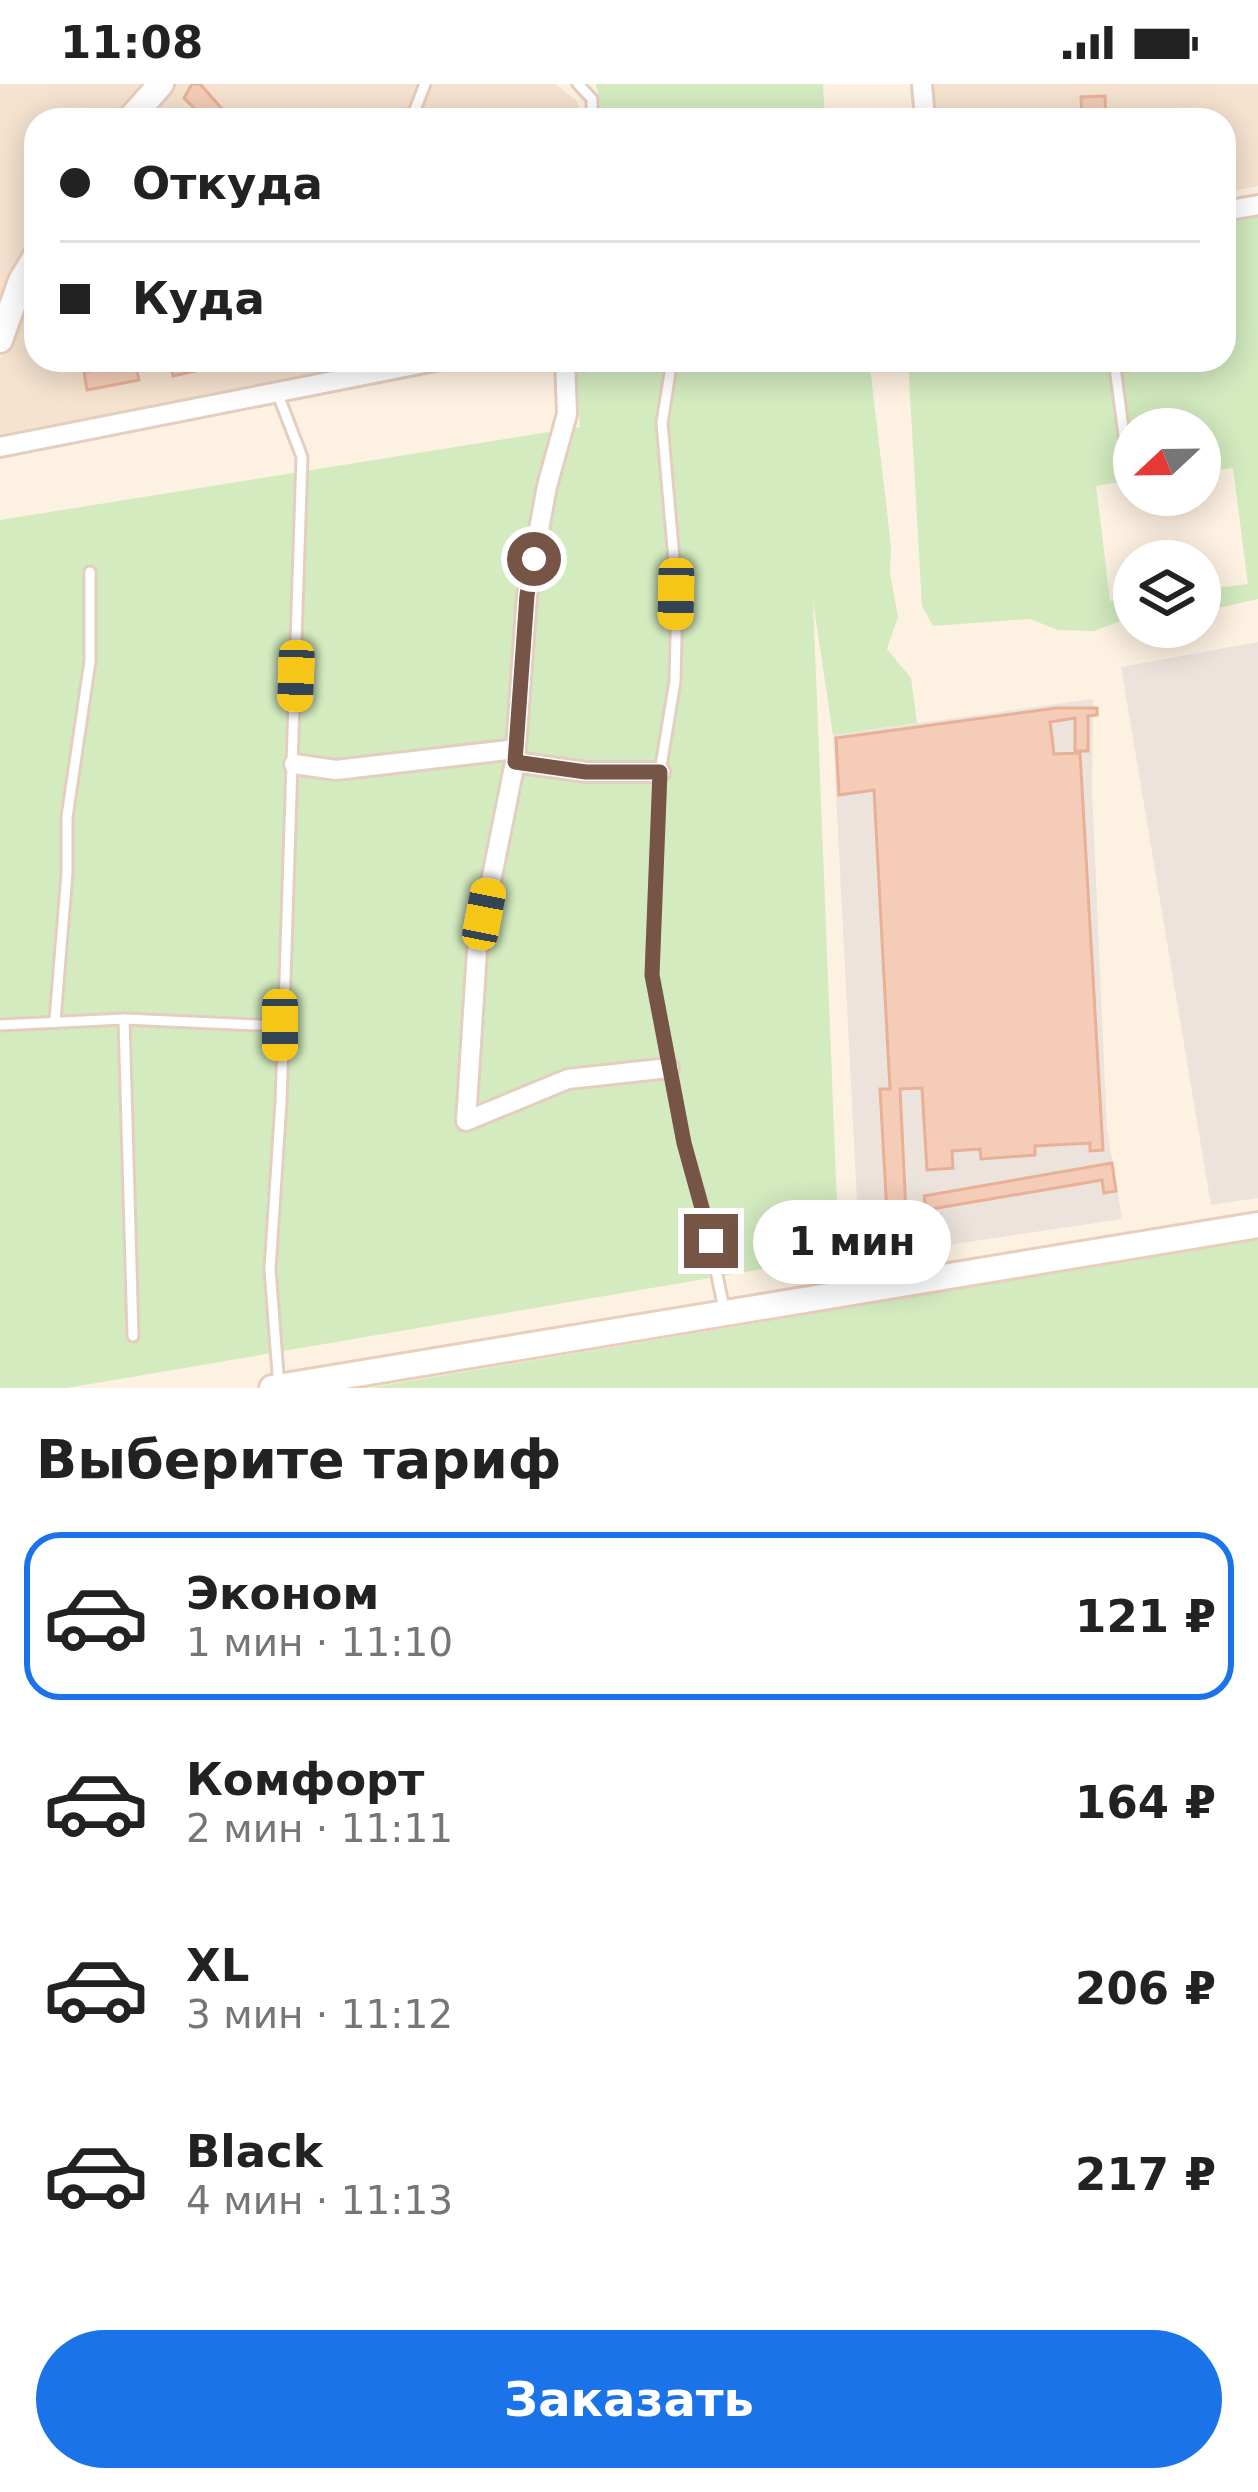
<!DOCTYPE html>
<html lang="ru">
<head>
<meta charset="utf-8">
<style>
  body { margin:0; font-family:"DejaVu Sans",sans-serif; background:#f6f6f6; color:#222; height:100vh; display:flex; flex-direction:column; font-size:45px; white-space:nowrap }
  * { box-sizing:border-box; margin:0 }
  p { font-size:39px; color:#767676 }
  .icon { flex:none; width:66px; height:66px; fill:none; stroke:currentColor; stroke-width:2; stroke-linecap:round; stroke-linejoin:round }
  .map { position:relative; height:1304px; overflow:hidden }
  .panel { display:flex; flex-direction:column; background:#fff; flex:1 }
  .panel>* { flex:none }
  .guide { position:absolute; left:24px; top:24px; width:1212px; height:264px; border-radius:36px; box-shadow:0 6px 30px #0003; display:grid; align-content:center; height:264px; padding:0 36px; background:#fff }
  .needle { width:78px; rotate:248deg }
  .buttons { position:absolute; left:1113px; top:324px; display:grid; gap:24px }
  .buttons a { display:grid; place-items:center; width:108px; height:108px; border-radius:50%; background:#fff; box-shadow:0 6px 30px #0003; font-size:60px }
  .end { position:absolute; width:54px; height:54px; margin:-27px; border:15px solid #765446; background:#fff; box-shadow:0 0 0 6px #fff }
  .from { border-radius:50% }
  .bubble { position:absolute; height:84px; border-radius:42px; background:#fff; box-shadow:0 6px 30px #0003; font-size:39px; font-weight:600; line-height:84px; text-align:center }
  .car { position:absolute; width:36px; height:72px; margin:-36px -18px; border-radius:15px; box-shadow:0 0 9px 3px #0007; background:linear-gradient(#f5c518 24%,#345 0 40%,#f5c518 0 76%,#345 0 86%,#f5c518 0) }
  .guide b { display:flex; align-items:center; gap:42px; height:114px; font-size:45px }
  .guide b+b { border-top:3px solid #e0e0e0 }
  .guide i { width:30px; height:30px; background:#222 }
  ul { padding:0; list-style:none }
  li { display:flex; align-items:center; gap:36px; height:168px; margin:0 24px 18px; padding:0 12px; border:6px solid transparent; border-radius:36px }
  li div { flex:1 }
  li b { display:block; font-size:45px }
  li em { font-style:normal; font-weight:600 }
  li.current { border-color:#1a73e8 }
  li>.icon { width:108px; height:108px; stroke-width:1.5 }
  h2 { padding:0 36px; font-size:54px; line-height:144px }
  .button { display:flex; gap:24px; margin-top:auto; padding:24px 36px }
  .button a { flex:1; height:138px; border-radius:72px; background:#1a73e8; color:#fff; font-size:48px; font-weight:600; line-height:138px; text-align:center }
  .status { display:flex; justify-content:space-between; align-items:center; height:84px; padding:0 60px; background:#fff; direction:ltr }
  .status svg { height:33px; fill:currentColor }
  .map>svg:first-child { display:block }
</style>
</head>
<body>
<div class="status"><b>11:08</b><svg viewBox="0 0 49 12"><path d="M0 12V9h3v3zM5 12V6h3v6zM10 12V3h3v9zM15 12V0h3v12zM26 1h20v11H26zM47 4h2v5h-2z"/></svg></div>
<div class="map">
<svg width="1258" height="1304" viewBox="0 0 1258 1304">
  <rect width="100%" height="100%" fill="#fdf1e1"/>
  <g fill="#f5e2cf">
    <path d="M 0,0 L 146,0 L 113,36 L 36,36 L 36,149 L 13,186 L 0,217 Z"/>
    <path d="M 177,0 L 555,0 L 576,16 L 584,33 L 145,36 Z"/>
    <path d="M 928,0 L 1258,0 L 1258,102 L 1224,109 L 1224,36 L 931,36 Z"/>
    <path d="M 36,193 L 36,276 L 381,276 L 0,355 L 0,275 Z"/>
  </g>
  <g fill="#ece3dc">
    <path d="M 1258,558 L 1258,1114 L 1211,1121 L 1121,583 Z"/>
    <path d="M 1093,615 L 1092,708 L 1107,1045 L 1122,1135 L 860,1174 L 833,651 Z"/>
  </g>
  <g fill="#d3ebbf">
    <path d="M 596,0 L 823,0 L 825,36 L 596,36 L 600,19 Z"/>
    <path d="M 1258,131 L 1258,515 L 1200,528 L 1200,506 L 1248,500 L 1233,384 L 1200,388 L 1200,345 L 1134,345 L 1133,396 L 1119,276 L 1224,276 L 1224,138 Z"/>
    <path d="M 576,276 L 864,276 L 871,291 L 891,462 L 890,490 L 898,533 L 887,565 L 911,594 L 917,639 L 833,651 L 813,517 L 839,1172 L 67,1304 L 0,1304 L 0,436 L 580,343 Z"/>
    <path d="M 908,276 L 1110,276 L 1126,397 L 1096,402 L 1110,517 L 1130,515 L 1131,533 L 1094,547 L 1058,546 L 1030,535 L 933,542 L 922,522 Z"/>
    <path d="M 1258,1155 L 1258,1304 L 369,1304 Z"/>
  </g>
  <g fill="#f4ccb7" stroke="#e8b196" stroke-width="3">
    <path d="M 192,0 L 200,0 L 223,26 L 212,36 L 197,36 L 190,28 L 194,24 L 184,14 Z"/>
    <path d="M 1105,12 L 1106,36 L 1082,36 L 1081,13 Z"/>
    <path d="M 179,276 L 221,276 L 222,281 L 173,292 L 170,278 Z"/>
    <path d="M 135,279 L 139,296 L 87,306 L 84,288 Z"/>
    <path d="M 1056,624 L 1097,624 L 1097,631 L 1088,632 L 1088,667 L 1075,667 L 1075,634 L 1050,638 L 1054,670 L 1080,669 L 1103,1066 L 1090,1067 L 1090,1059 L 1035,1062 L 1035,1071 L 981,1075 L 980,1065 L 952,1067 L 953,1084 L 927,1086 L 922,1004 L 900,1005 L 906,1128 L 887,1129 L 880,1005 L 890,1005 L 874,706 L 839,711 L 836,654 Z"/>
    <path d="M 1112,1079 L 1116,1107 L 1104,1109 L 1102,1096 L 926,1126 L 924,1112 Z"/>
  </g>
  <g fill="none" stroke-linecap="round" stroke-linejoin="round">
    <g stroke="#e4cebf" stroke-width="15">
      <g id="lane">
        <path d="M 578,0 L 592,15 L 592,36"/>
        <path d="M 411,36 L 425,0"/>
        <path d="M 672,276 L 662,339 L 677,510 L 675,597 L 660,688 L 652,891 L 684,1059 L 703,1124 L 724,1225"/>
        <path d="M 1114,276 L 1130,396"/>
        <path d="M 277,308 L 302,373 L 281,1018 L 270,1185 L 279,1303"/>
        <path d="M 124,935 L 133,1252"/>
        <path d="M 55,936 L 67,789 L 67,733 L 90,577 L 90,488"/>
        <path d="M 0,941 L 124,935 L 281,942"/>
      </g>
    </g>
    <g stroke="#e4cebf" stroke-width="24">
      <g id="street">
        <path d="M 922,0 L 925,36"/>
        <path d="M 1224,127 L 1258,121"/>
        <path d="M 565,276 L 567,330 L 547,402 L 527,511 L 515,678 L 477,867 L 466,1037 L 568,995 L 669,984"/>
        <path d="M 0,363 L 440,276"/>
        <path d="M 515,678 L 586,688 L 660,688"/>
        <path d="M 294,680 L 336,686 L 516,665"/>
      </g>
    </g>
    <g stroke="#e9cebc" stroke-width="30">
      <g id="secondary">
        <path d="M 129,36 L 161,0"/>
        <path d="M 0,256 L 21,197 L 36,172"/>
        <path d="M 272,1304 L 1258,1141"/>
      </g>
    </g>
    <use href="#lane" stroke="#fff" stroke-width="9"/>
    <use href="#street" stroke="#fff" stroke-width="18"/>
    <use href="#secondary" stroke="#fff" stroke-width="24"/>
  </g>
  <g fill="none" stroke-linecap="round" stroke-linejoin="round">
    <path stroke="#765446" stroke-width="15" d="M 534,475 L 527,511 L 515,678 L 586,688 L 660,688 L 652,891 L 684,1059 L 711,1157"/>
  </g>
</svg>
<div class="buttons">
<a><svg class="needle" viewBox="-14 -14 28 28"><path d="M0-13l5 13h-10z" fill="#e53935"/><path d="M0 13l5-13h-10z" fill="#767676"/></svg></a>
<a><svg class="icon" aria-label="layers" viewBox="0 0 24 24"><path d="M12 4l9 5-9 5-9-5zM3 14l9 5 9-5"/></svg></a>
</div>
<i class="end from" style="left:534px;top:475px"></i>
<i class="end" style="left:711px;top:1157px"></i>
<div class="bubble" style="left:753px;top:1116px;width:198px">1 мин</div>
<i class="car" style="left:676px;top:510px;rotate:181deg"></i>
<i class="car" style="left:296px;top:592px;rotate:182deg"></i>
<i class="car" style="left:484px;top:830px;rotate:11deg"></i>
<i class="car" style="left:280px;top:941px;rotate:180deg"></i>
<div class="guide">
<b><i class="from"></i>Откуда</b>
<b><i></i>Куда</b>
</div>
</div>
<section class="panel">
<h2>Выберите тариф</h2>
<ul>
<li class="current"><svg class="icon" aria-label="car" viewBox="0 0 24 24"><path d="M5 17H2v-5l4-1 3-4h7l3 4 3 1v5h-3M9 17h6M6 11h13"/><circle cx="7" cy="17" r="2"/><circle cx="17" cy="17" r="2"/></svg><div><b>Эконом</b><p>1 мин · 11:10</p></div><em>121 ₽</em></li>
<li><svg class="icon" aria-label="car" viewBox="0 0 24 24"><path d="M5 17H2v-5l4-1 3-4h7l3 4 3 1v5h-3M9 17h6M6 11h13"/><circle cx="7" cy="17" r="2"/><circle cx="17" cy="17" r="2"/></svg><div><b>Комфорт</b><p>2 мин · 11:11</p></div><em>164 ₽</em></li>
<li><svg class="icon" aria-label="car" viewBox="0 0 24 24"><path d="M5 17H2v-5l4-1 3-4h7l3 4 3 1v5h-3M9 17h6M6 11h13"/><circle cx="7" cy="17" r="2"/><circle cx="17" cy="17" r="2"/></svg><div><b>XL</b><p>3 мин · 11:12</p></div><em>206 ₽</em></li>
<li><svg class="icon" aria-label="car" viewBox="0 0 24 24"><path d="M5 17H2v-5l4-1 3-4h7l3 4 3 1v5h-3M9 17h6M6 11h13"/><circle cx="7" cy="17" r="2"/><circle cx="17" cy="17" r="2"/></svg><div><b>Black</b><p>4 мин · 11:13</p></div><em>217 ₽</em></li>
</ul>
<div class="button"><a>Заказать</a></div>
</section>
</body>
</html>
